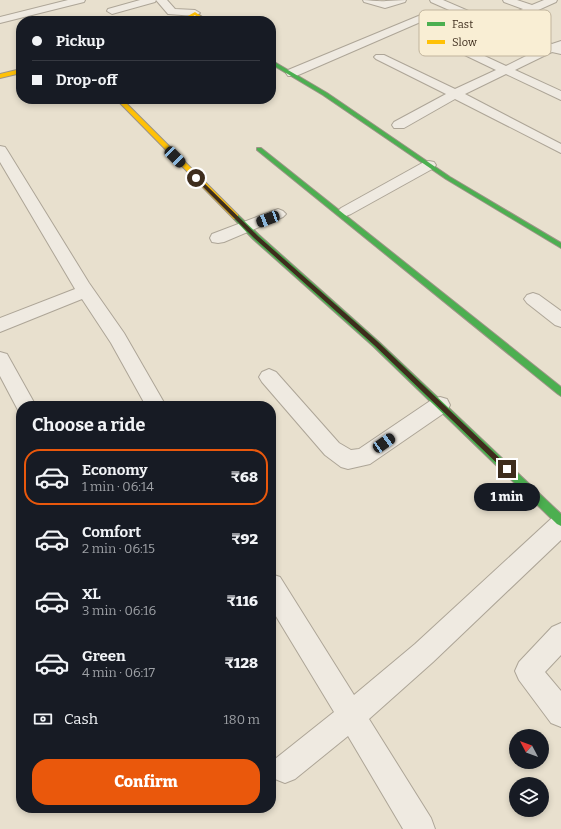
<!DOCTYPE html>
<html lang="en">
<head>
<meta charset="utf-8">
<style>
  body { margin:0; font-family:Bitter,serif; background:#242831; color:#f1f3f6; height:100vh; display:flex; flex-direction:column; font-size:15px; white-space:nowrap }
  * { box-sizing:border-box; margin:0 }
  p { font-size:13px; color:#9ea1a6 }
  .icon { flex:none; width:22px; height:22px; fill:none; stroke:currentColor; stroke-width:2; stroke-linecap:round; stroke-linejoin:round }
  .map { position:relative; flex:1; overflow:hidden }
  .drawer { position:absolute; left:16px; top:401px; width:260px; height:412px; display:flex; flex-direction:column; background:#171b24; border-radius:16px; box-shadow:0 2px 6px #0003 }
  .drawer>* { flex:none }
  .top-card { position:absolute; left:16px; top:16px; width:260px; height:88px; border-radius:16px; box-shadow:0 2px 6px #0003; display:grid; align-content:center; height:88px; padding:0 16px; background:#171b24 }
  .needle { width:26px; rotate:311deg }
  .controls { position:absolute; left:509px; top:729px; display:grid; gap:8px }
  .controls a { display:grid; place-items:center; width:40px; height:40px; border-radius:50%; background:#171b24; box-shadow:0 2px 6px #0003; font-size:20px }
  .end { position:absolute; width:18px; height:18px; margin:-9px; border:5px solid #3e2d1d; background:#fff; box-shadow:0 0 0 2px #fff }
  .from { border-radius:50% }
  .bubble { position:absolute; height:28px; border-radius:14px; background:#171b24; box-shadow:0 2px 6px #0003; font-size:13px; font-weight:800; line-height:28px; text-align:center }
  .car { position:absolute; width:12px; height:24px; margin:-12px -6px; border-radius:5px; box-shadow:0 0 3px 1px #0007; background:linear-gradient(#222 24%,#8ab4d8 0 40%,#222 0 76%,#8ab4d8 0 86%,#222 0) }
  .top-card b { display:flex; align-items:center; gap:14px; height:38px; font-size:15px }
  .top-card b+b { border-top:1px solid #363941 }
  .top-card i { width:10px; height:10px; background:#f1f3f6 }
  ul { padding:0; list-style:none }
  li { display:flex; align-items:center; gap:12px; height:56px; margin:0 8px 6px; padding:0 8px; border:2px solid transparent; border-radius:16px }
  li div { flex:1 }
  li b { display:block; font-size:15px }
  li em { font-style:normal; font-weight:800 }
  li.current { border-color:#ea580c }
  li>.icon { width:36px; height:36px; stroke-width:1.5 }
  h2 { padding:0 16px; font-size:18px; line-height:48px }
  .pay { display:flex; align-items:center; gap:10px; height:44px; padding:0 16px; font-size:15px }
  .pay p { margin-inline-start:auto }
  .action { display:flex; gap:8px; margin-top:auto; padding:8px 16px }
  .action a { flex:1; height:46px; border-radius:16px; background:#ea580c; color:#fff; font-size:16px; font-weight:800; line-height:46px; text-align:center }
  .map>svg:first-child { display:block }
</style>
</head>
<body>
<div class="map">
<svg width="561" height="829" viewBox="0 0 561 829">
  <rect width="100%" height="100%" fill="#e8e0ce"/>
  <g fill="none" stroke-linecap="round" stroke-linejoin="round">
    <g stroke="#ada597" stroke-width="2">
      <g id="street">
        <path d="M 68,0 L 85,0 L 84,2 L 0,23 L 0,17 Z"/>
        <path d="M 140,0 L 167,0 L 175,9 L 195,10 L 200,13 L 195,16 L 168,14 L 156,0 L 155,2 L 112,14 L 107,11 L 108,9 Z"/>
        <path d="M 363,0 C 370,0 380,2 386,1 C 393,1 399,0 406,0 L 405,2 L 385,8 L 364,2 Z"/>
        <path d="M 430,0 L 443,0 L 494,22 L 523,9 L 504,2 L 503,0 L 517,0 L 532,5 L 544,0 L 557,0 L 556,2 L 503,26 L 552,44 L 561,41 L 561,54 L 552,52 L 515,70 L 561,91 L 561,100 L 506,74 L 465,94 L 561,144 L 561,153 L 455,99 L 404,128 L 394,128 L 392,125 L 394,122 L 446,94 L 376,59 L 374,57 L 376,55 L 384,55 L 455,89 L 496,70 L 425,36 L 424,34 L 425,32 L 433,32 L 506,66 L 542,48 L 490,28 L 431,2 Z"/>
        <path d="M 428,12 L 432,13 L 433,15 L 432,17 L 296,76 L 288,76 L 286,73 L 288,70 Z"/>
        <path d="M 0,146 L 5,147 L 7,150 L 89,283 L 124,333 L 166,406 L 146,406 L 111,343 L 82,299 L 0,332 L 0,318 L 75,289 L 0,162 Z"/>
        <path d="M 429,161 L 434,162 L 436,165 L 434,168 L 351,214 L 346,216 L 341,214 L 338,211 L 341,208 L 424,162 Z"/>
        <path d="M 278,209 L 283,211 L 286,214 L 283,217 L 224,242 L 218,243 L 212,242 L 210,238 L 212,234 Z"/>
        <path d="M 533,293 L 539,295 L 561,311 L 561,327 L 555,325 L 527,303 L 524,299 L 527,295 Z"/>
        <path d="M 0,352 L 7,354 L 36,406 L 21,406 L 21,412 L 19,412 L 0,376 Z"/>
        <path d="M 269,369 L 276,372 L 339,443 L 351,450 L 359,449 L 433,399 L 440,397 L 447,399 L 450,405 L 447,411 L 370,464 L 348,469 L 341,467 L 325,455 L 262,382 L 259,377 L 262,372 Z"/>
        <path d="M 561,514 L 561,540 L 433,662 L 369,719 L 431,818 L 435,829 L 403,829 L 348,736 L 295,779 L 285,783 L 275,779 L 271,770 L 275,759 L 334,712 L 271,608 L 271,574 L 280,577 L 354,695 L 415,644 L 553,517 Z"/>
        <path d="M 561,623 L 561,655 L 545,672 L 561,691 L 561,727 L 551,723 L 519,680 L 515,671 L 519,662 L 552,627 Z"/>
      </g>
    </g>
    <g stroke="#9d9487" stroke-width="2">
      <g id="fast">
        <path d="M 271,60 L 327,93 L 450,177 L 561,243 L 561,248 L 446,179 L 323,95 L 271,64 Z"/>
        <path d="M 257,148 L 261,148 L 561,387 L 561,396 L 558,394 L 257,150 Z"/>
        <path d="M 234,215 L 238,215 L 259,235 L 379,342 L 561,514 L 561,526 L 557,524 L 373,346 L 253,239 L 234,219 Z"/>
      </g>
    </g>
    <g stroke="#9d9487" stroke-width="2">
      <g id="slow">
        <path d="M 195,12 L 208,21 L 203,21 L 195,15 L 184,21 L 179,21 Z"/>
        <path d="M 21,69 L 21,73 L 0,78 L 0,74 Z"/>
        <path d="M 116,99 L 122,99 L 238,215 L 238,219 L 234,219 Z"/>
      </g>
    </g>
    <use href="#street" fill="#efeae1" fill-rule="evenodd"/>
    <use href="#fast" fill="#4caf50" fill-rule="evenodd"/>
    <use href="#slow" fill="#ffc107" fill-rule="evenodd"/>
  </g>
  <path fill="#3e2d1d" d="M 195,177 L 198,177 L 258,236 L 378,342 L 509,467 L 509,471 L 505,471 L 374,345 L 254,238 L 195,179 Z"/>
  <rect x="419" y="10" width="132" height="46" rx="6" fill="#f9eed4" stroke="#c1b49d" stroke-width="1"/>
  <rect x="427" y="22" width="18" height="4" fill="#4caf50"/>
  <rect x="427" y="40" width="18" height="4" fill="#ffc107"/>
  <g font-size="11" fill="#3e2d1d">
    <text x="452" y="28">Fast</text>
    <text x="452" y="46">Slow</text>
  </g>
</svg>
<div class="controls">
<a><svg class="needle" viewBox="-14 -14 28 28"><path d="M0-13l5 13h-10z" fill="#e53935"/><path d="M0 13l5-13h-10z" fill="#9ea1a6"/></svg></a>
<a><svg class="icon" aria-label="layers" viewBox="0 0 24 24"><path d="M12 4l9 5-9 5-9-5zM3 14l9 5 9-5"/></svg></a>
</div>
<i class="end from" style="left:196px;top:178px"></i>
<i class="end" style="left:507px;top:469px"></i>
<div class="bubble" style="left:474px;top:483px;width:66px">1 min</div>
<i class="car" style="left:175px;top:157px;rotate:135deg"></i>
<i class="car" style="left:268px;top:219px;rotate:249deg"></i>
<i class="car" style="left:384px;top:443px;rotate:55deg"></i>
<div class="top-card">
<b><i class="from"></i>Pickup</b>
<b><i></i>Drop-off</b>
</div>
<section class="drawer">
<h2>Choose a ride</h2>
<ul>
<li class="current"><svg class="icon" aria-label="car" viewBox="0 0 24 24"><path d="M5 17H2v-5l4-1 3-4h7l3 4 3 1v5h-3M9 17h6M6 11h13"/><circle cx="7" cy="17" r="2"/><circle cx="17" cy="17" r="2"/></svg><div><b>Economy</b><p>1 min · 06:14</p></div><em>₹68</em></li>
<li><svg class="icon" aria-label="car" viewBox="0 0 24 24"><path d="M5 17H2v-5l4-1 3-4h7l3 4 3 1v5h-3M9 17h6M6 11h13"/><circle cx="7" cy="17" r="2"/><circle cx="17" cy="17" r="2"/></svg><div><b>Comfort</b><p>2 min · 06:15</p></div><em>₹92</em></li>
<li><svg class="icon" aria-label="car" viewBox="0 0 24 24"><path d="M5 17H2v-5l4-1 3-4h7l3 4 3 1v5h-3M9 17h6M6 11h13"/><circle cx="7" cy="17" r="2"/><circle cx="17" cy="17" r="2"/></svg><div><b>XL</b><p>3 min · 06:16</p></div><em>₹116</em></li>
<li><svg class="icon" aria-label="car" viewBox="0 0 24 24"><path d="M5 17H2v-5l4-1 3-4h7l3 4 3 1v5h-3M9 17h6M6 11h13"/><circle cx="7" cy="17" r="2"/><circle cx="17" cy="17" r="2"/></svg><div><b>Green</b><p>4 min · 06:17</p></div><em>₹128</em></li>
</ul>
<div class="pay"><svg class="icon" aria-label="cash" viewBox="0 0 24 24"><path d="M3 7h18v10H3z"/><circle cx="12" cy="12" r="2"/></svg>Cash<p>180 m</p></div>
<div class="action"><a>Confirm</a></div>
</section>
</div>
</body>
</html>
